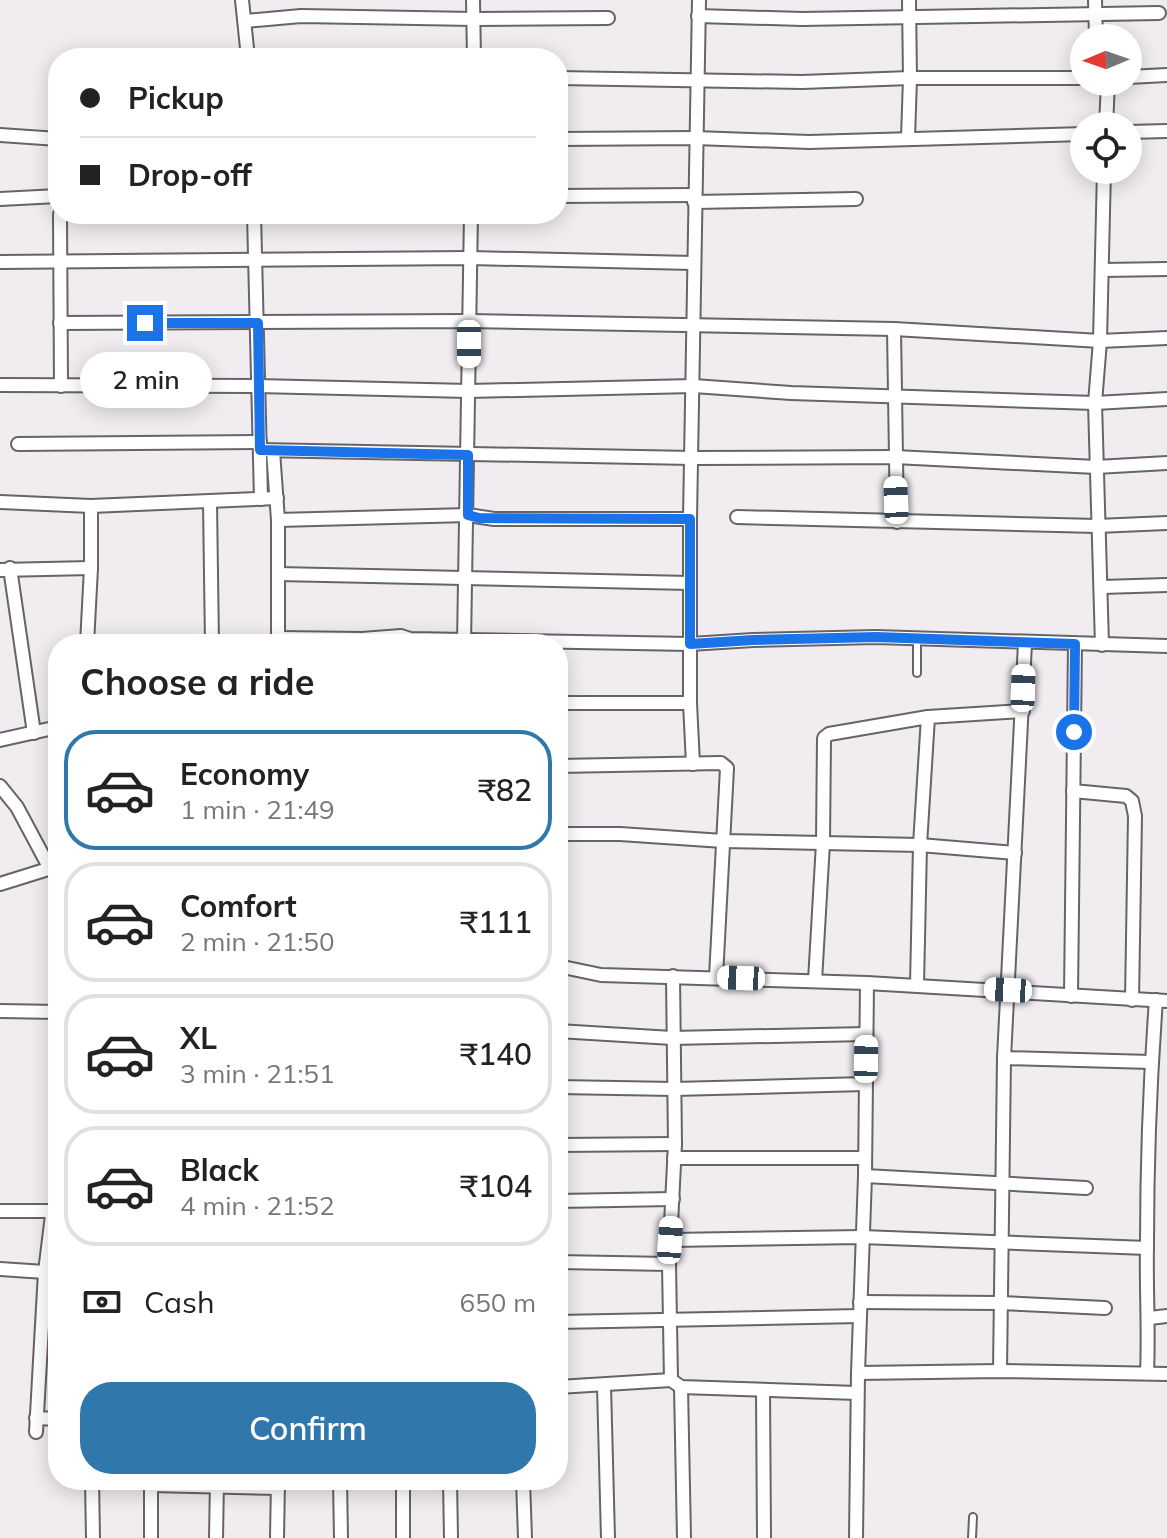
<!DOCTYPE html>
<html lang="en">
<head>
<meta charset="utf-8">
<style>
  body { margin:0; font-family:Mulish,sans-serif; background:#f2f2f2; color:#222; height:100vh; display:flex; flex-direction:column; font-size:30px; white-space:nowrap }
  * { box-sizing:border-box; margin:0 }
  p { font-size:26px; color:#767676 }
  .icon { flex:none; width:44px; height:44px; fill:none; stroke:currentColor; stroke-width:2; stroke-linecap:round; stroke-linejoin:round }
  .map { position:relative; flex:1; overflow:hidden }
  .side { position:absolute; left:48px; top:634px; width:520px; height:856px; display:flex; flex-direction:column; background:#fff; border-radius:32px; box-shadow:0 4px 20px #0003 }
  .side>* { flex:none }
  .top-card { position:absolute; left:48px; top:48px; width:520px; height:176px; border-radius:32px; box-shadow:0 4px 20px #0003; display:grid; align-content:center; height:176px; padding:0 32px; background:#fff }
  .needle { width:52px; rotate:268deg }
  .buttons { position:absolute; left:1070px; top:24px; display:grid; gap:16px }
  .buttons a { display:grid; place-items:center; width:72px; height:72px; border-radius:50%; background:#fff; box-shadow:0 4px 20px #0003; font-size:40px }
  .end { position:absolute; width:36px; height:36px; margin:-18px; border:10px solid #1a73e8; background:#fff; box-shadow:0 0 0 4px #fff }
  .from { border-radius:50% }
  .bubble { position:absolute; height:56px; border-radius:28px; background:#fff; box-shadow:0 4px 20px #0003; font-size:26px; font-weight:600; line-height:56px; text-align:center }
  .car { position:absolute; width:24px; height:48px; margin:-24px -12px; border-radius:10px; box-shadow:0 0 6px 2px #0007; background:linear-gradient(#fff 24%,#345 0 40%,#fff 0 76%,#345 0 86%,#fff 0) }
  .top-card b { display:flex; align-items:center; gap:28px; height:76px; font-size:30px }
  .top-card b+b { border-top:2px solid #e0e0e0 }
  .top-card i { width:20px; height:20px; background:#222 }
  ul { padding:0; list-style:none }
  li { display:flex; align-items:center; gap:24px; height:120px; margin:0 16px 12px; padding:0 16px; border:4px solid #e0e0e0; border-radius:32px }
  li div { flex:1 }
  li b { display:block; font-size:30px }
  li em { font-style:normal; font-weight:600 }
  li.on { border-color:#3077ab }
  li>.icon { width:72px; height:72px; stroke-width:1.5 }
  h2 { padding:0 32px; font-size:36px; line-height:96px }
  .pay { display:flex; align-items:center; gap:20px; height:88px; padding:0 32px; font-size:30px }
  .pay p { margin-inline-start:auto }
  .action { display:flex; gap:16px; margin-top:auto; padding:16px 32px }
  .action a { flex:1; height:92px; border-radius:32px; background:#3077ab; color:#fff; font-size:32px; font-weight:600; line-height:92px; text-align:center }
  .map>svg:first-child { display:block }
</style>
</head>
<body>
<div class="map">
<svg width="1167" height="1538" viewBox="0 0 1167 1538">
  <rect width="100%" height="100%" fill="#f0ecf0"/>
  <g fill="none" stroke-linecap="round" stroke-linejoin="round">
    <g stroke="#676367" stroke-width="10">
      <g id="service">
        <path d="M 917,673 L 917,639"/>
        <path d="M 972,1538 L 973,1517"/>
      </g>
    </g>
    <g stroke="#676367" stroke-width="16">
      <g id="minor">
        <path d="M 242,0 L 248,58"/>
        <path d="M 473,0 L 474,58"/>
        <path d="M 1095,0 L 1096,38"/>
        <path d="M 698,16 L 802,19 L 1159,13"/>
        <path d="M 246,21 L 301,16 L 474,19 L 608,18"/>
        <path d="M 1128,77 L 1167,75"/>
        <path d="M 558,78 L 802,82 L 910,78 L 1084,78"/>
        <path d="M 1106,126 L 1108,82"/>
        <path d="M 1128,132 L 1167,131"/>
        <path d="M 0,135 L 58,139"/>
        <path d="M 908,138 L 910,78 L 909,0"/>
        <path d="M 558,139 L 695,138 L 809,142 L 1084,134"/>
        <path d="M 558,196 L 694,195"/>
        <path d="M 0,199 L 58,196"/>
        <path d="M 694,202 L 856,199"/>
        <path d="M 60,214 L 61,386"/>
        <path d="M 254,214 L 261,499"/>
        <path d="M 0,262 L 470,258 L 693,263"/>
        <path d="M 1103,270 L 1167,269"/>
        <path d="M 60,323 L 469,321 L 894,329 L 1100,341 L 1167,338"/>
        <path d="M 894,329 L 897,522"/>
        <path d="M 0,385 L 257,386 L 469,391 L 694,386 L 791,393 L 1095,403 L 1167,399"/>
        <path d="M 18,444 L 260,442"/>
        <path d="M 260,450 L 692,458 L 895,457 L 1096,467 L 1167,463"/>
        <path d="M 273,451 L 278,520 L 278,644"/>
        <path d="M 0,502 L 91,506 L 277,498"/>
        <path d="M 210,503 L 212,644"/>
        <path d="M 737,517 L 1097,526 L 1167,523"/>
        <path d="M 278,520 L 468,515 L 494,519 L 690,519"/>
        <path d="M 10,568 L 34,733"/>
        <path d="M 0,570 L 91,568"/>
        <path d="M 278,574 L 690,583"/>
        <path d="M 1102,587 L 1167,585"/>
        <path d="M 278,638 L 362,639 L 401,636 L 410,639 L 690,644 L 753,640 L 876,637 L 1167,646"/>
        <path d="M 87,644 L 91,568 L 91,506"/>
        <path d="M 464,644 L 471,214"/>
        <path d="M 1102,645 L 1095,403 L 1100,341 L 1104,170"/>
        <path d="M 558,703 L 690,703"/>
        <path d="M 0,740 L 58,727"/>
        <path d="M 693,764 L 690,703 L 690,519 L 699,0"/>
        <path d="M 558,766 L 721,763 L 727,768 L 716,977"/>
        <path d="M 0,786 L 17,807 L 48,865 L 45,870 L 0,884"/>
        <path d="M 1073,791 L 1126,796 L 1132,801 L 1135,816 L 1132,1000"/>
        <path d="M 558,834 L 620,834 L 723,841 L 920,845 L 1015,853"/>
        <path d="M 558,966 L 601,975 L 867,983 L 1167,1001"/>
        <path d="M 815,981 L 823,843 L 824,738 L 829,734 L 928,717"/>
        <path d="M 917,985 L 920,845 L 928,717 L 1023,711"/>
        <path d="M 1071,996 L 1075,644"/>
        <path d="M 0,1011 L 58,1012"/>
        <path d="M 558,1031 L 672,1038 L 866,1034"/>
        <path d="M 1004,1058 L 1151,1062"/>
        <path d="M 558,1087 L 674,1089 L 865,1084"/>
        <path d="M 558,1145 L 675,1144"/>
        <path d="M 674,1158 L 865,1158"/>
        <path d="M 865,1176 L 1086,1188"/>
        <path d="M 558,1201 L 673,1199"/>
        <path d="M 0,1211 L 49,1211 L 52,1215 L 45,1272 L 36,1432"/>
        <path d="M 670,1240 L 862,1237 L 1147,1248"/>
        <path d="M 558,1262 L 669,1264"/>
        <path d="M 0,1269 L 45,1272"/>
        <path d="M 860,1302 L 1000,1303 L 1105,1308"/>
        <path d="M 1150,1318 L 1167,1316"/>
        <path d="M 558,1322 L 860,1316"/>
        <path d="M 1000,1371 L 1004,1058 L 1025,643"/>
        <path d="M 858,1373 L 1000,1371 L 1167,1374"/>
        <path d="M 1147,1373 C 1149,1330 1146,1287 1147,1244 C 1147,1163 1150,1081 1156,1000"/>
        <path d="M 671,1380 L 669,1264 L 675,1144 L 673,976"/>
        <path d="M 604,1386 L 608,1538"/>
        <path d="M 558,1387 L 671,1380 L 681,1387 L 857,1393"/>
        <path d="M 681,1387 L 684,1538"/>
        <path d="M 763,1390 L 764,1538"/>
        <path d="M 36,1418 L 58,1419"/>
        <path d="M 92,1480 L 93,1538"/>
        <path d="M 340,1480 L 341,1538"/>
        <path d="M 450,1480 L 451,1538"/>
        <path d="M 523,1480 L 525,1538"/>
        <path d="M 151,1485 L 278,1488"/>
        <path d="M 151,1538 L 151,1480"/>
        <path d="M 216,1538 L 217,1481"/>
        <path d="M 277,1538 L 278,1481"/>
        <path d="M 403,1538 L 403,1480"/>
        <path d="M 856,1538 L 858,1373 L 865,1176 L 867,983"/>
      </g>
    </g>
    <use href="#service" stroke="#fff" stroke-width="6"/>
    <use href="#minor" stroke="#fff" stroke-width="12"/>
  </g>
  <g fill="none" stroke-linecap="round" stroke-linejoin="round">
    <path stroke="#1a73e8" stroke-width="10" d="M 145,323 L 258,323 L 260,450 L 468,455 L 468,515 L 479,518 L 690,519 L 690,644 L 753,640 L 876,637 L 1075,644 L 1074,732"/>
  </g>
</svg>
<div class="buttons">
<a><svg class="needle" viewBox="-14 -14 28 28"><path d="M0-13l5 13h-10z" fill="#e53935"/><path d="M0 13l5-13h-10z" fill="#767676"/></svg></a>
<a><svg class="icon" aria-label="locate" viewBox="0 0 24 24"><circle cx="12" cy="12" r="6"/><path d="M12 2v4M12 18v4M2 12h4M18 12h4"/></svg></a>
</div>
<i class="end from" style="left:1074px;top:732px"></i>
<i class="end" style="left:145px;top:323px"></i>
<div class="bubble" style="left:80px;top:352px;width:132px">2 min</div>
<i class="car" style="left:469px;top:344px;rotate:180deg"></i>
<i class="car" style="left:896px;top:500px;rotate:358deg"></i>
<i class="car" style="left:1023px;top:688px;rotate:2deg"></i>
<i class="car" style="left:741px;top:978px;rotate:272deg"></i>
<i class="car" style="left:1008px;top:990px;rotate:273deg"></i>
<i class="car" style="left:866px;top:1059px;rotate:1deg"></i>
<i class="car" style="left:670px;top:1240px;rotate:4deg"></i>
<div class="top-card">
<b><i class="from"></i>Pickup</b>
<b><i></i>Drop-off</b>
</div>
<section class="side">
<h2>Choose a ride</h2>
<ul>
<li class="on"><svg class="icon" aria-label="car" viewBox="0 0 24 24"><path d="M5 17H2v-5l4-1 3-4h7l3 4 3 1v5h-3M9 17h6M6 11h13"/><circle cx="7" cy="17" r="2"/><circle cx="17" cy="17" r="2"/></svg><div><b>Economy</b><p>1 min · 21:49</p></div><em>₹82</em></li>
<li><svg class="icon" aria-label="car" viewBox="0 0 24 24"><path d="M5 17H2v-5l4-1 3-4h7l3 4 3 1v5h-3M9 17h6M6 11h13"/><circle cx="7" cy="17" r="2"/><circle cx="17" cy="17" r="2"/></svg><div><b>Comfort</b><p>2 min · 21:50</p></div><em>₹111</em></li>
<li><svg class="icon" aria-label="car" viewBox="0 0 24 24"><path d="M5 17H2v-5l4-1 3-4h7l3 4 3 1v5h-3M9 17h6M6 11h13"/><circle cx="7" cy="17" r="2"/><circle cx="17" cy="17" r="2"/></svg><div><b>XL</b><p>3 min · 21:51</p></div><em>₹140</em></li>
<li><svg class="icon" aria-label="car" viewBox="0 0 24 24"><path d="M5 17H2v-5l4-1 3-4h7l3 4 3 1v5h-3M9 17h6M6 11h13"/><circle cx="7" cy="17" r="2"/><circle cx="17" cy="17" r="2"/></svg><div><b>Black</b><p>4 min · 21:52</p></div><em>₹104</em></li>
</ul>
<div class="pay"><svg class="icon" aria-label="cash" viewBox="0 0 24 24"><path d="M3 7h18v10H3z"/><circle cx="12" cy="12" r="2"/></svg>Cash<p>650 m</p></div>
<div class="action"><a>Confirm</a></div>
</section>
</div>
</body>
</html>
